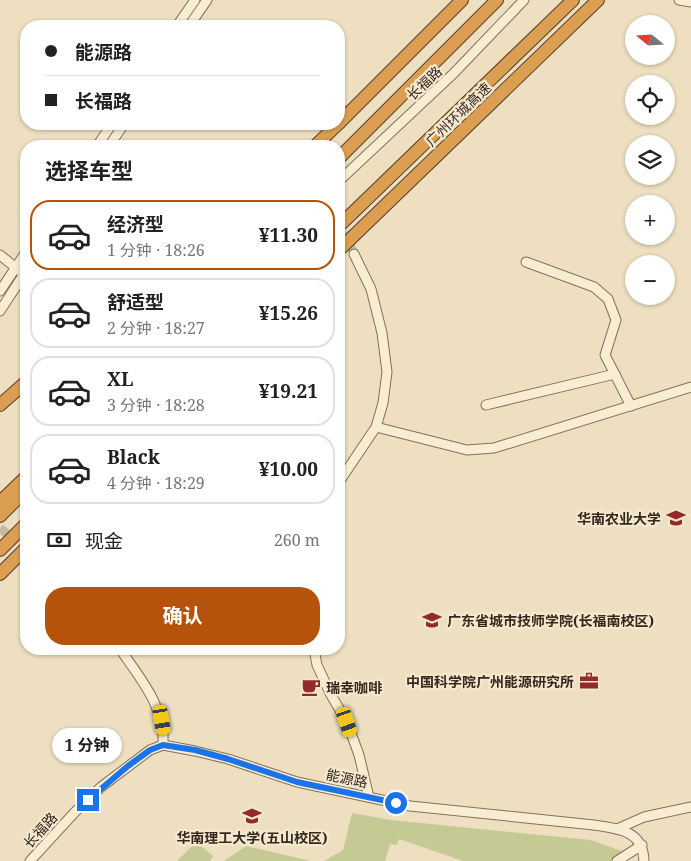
<!DOCTYPE html>
<html lang="zh">
<head>
<meta charset="utf-8">
<style>
  body { margin:0; font-family:"Noto Serif","Noto Sans SC",serif; background:#f2f2f2; color:#222; height:100vh; display:flex; flex-direction:column; font-size:19px; white-space:nowrap }
  * { box-sizing:border-box; margin:0 }
  p { font-size:16px; color:#767676 }
  .icon { flex:none; width:28px; height:28px; fill:none; stroke:currentColor; stroke-width:2; stroke-linecap:round; stroke-linejoin:round }
  .map { position:relative; flex:1; overflow:hidden }
  .drawer { position:absolute; left:20px; top:140px; width:325px; height:515px; display:flex; flex-direction:column; background:#fff; border-radius:20px; box-shadow:0 1px 4px #0004 }
  .drawer>* { flex:none }
  .top-card { position:absolute; left:20px; top:20px; width:325px; height:110px; border-radius:20px; box-shadow:0 1px 4px #0004; display:grid; align-content:center; height:110px; padding:0 25px; background:#fff }
  .needle { width:32px; rotate:288deg }
  .tools { position:absolute; left:625px; top:15px; display:grid; gap:10px }
  .tools a { display:grid; place-items:center; width:50px; height:50px; border-radius:50%; background:#fff; box-shadow:0 1px 4px #0004; font-size:25px }
  .end { position:absolute; width:22px; height:22px; margin:-11px; border:6px solid #1a73e8; background:#fff; box-shadow:0 0 0 2px #fff }
  .from { border-radius:50% }
  .bubble { position:absolute; height:35px; border-radius:18px; background:#fff; box-shadow:0 1px 4px #0004; font-size:16px; font-weight:700; line-height:35px; text-align:center }
  .car { position:absolute; width:15px; height:30px; margin:-15px -8px; border-radius:6px; box-shadow:0 0 4px 1px #0007; background:linear-gradient(#f5c518 24%,#345 0 40%,#f5c518 0 76%,#345 0 86%,#f5c518 0) }
  .top-card b { display:flex; align-items:center; gap:18px; height:48px; font-size:19px }
  .top-card b+b { border-top:1px solid #e0e0e0 }
  .top-card i { width:12px; height:12px; background:#222 }
  ul { padding:0; list-style:none }
  li { display:flex; align-items:center; gap:15px; height:70px; margin:0 10px 8px; padding:0 15px; border:2px solid #e0e0e0; border-radius:20px }
  li div { flex:1 }
  li b { display:block; font-size:19px }
  li em { font-style:normal; font-weight:700 }
  li.active { border-color:#b45309 }
  li>.icon { width:45px; height:45px; stroke-width:1.5 }
  h2 { padding:0 25px; font-size:22px; line-height:60px }
  .pay { display:flex; align-items:center; gap:12px; height:55px; padding:0 25px; font-size:19px }
  .pay p { margin-inline-start:auto }
  .button { display:flex; gap:10px; margin-top:auto; padding:10px 25px }
  .button a { flex:1; height:58px; border-radius:20px; background:#b45309; color:#fff; font-size:20px; font-weight:700; line-height:58px; text-align:center }
  .map>svg:first-child { display:block }
</style>
</head>
<body>
<div class="map">
<svg width="691" height="861" viewBox="0 0 691 861">
  <rect width="100%" height="100%" fill="#eddfc0"/>
  <g fill="#c5ca95">
    <path d="M 352,813 L 391,820 L 591,840 L 630,854 L 615,861 L 463,861 L 399,839 L 397,845 L 390,844 L 385,861 L 324,861 L 343,850 Z"/>
    <path d="M 196,842 L 213,856 L 210,861 L 177,861 Z"/>
    <path d="M 246,846 L 311,861 L 224,861 Z"/>
  </g>
  <g fill="none" stroke-linecap="round" stroke-linejoin="round">
    <g stroke="#c8ba9f" stroke-width="9" stroke-dasharray="9 4.5" stroke-linecap="butt">
      <path d="M 339,220 L 354,254"/>
      <path d="M 0,528 L 26,549"/>
    </g>
    <g stroke="#857058" stroke-width="11">
      <g id="minor">
        <path d="M 679,0 L 691,2"/>
        <path d="M 177,26 L 195,0"/>
        <path d="M 189,26 L 207,0"/>
        <path d="M 97,146 L 112,124"/>
        <path d="M 109,146 L 124,124"/>
        <path d="M 339,181 L 454,73 L 524,0"/>
        <path d="M 0,255 L 20,271"/>
        <path d="M 526,262 L 594,287 L 608,299 L 616,320 L 605,355 L 631,406"/>
        <path d="M 0,291 L 26,252"/>
        <path d="M 0,311 L 26,271"/>
        <path d="M 486,405 L 615,374"/>
        <path d="M 376,427 L 467,450 L 494,448 L 691,387"/>
        <path d="M 339,482 L 376,427 L 383,403 L 387,372 L 382,333 L 371,289 L 354,254"/>
        <path d="M 120,649 C 140,678 166,708 163,745"/>
        <path d="M 314,649 L 317,665 L 331,695 L 347,722 L 359,755 L 369,797"/>
        <path d="M 617,829 L 644,817 L 691,807"/>
        <path d="M 30,861 L 75,812 L 101,787 L 150,750 L 163,745 L 195,751 L 228,759 L 297,782 L 410,806 L 594,825 C 619,829 643,830 644,861"/>
        <path d="M 617,861 L 642,845"/>
      </g>
    </g>
    <g stroke="#533e2d" stroke-width="14">
      <g id="highway">
        <path d="M 339,123 L 462,0"/>
        <path d="M 315,146 L 338,124"/>
        <path d="M 339,158 L 497,0"/>
        <path d="M 339,226 L 573,0"/>
        <path d="M 339,250 L 598,0"/>
        <path d="M 0,405 L 26,382"/>
        <path d="M 0,502 L 26,477"/>
        <path d="M 0,516 L 26,490"/>
        <path d="M 0,550 L 26,524"/>
        <path d="M 0,574 L 26,548"/>
      </g>
    </g>
    <use href="#minor" stroke="#f8edd3" stroke-width="9"/>
    <use href="#highway" stroke="#dc9e51" stroke-width="12"/>
  </g>
  <g fill="none" stroke-linecap="round" stroke-linejoin="round">
    <path stroke="#1a73e8" stroke-width="6" d="M 88,800 L 128,766 L 150,750 L 163,745 L 195,750 L 228,759 L 297,782 L 396,803"/>
  </g>
  <defs>
    <g id="university-bare" transform="scale(1.5)"><path d="M0-5L7-2L0 1L-7-2ZM-4 1L0 2.5L4 1V4Q0 6-4 4Z" fill="#932a2b" stroke="#f4e9cf" stroke-width="2.5" paint-order="stroke"/></g>
    <g id="office-bare" transform="scale(1.5)"><path d="M-6-3h4V-5.5h4V-3h4V5H-6ZM-1-4.5V-3h2v-1.5ZM-6 0V1H6V0Z" fill="#932a2b" stroke="#f4e9cf" stroke-width="2.5" paint-order="stroke"/></g>
    <g id="cafe-bare" transform="scale(1.5)"><path d="M-5.5-4.5H6V0H3Q3 3.5 0 3.5H-2.5Q-5.5 3.5-5.5 0ZM3-3.2v2h1.7v-2ZM-6 4.5H4V6H-6Z" fill="#932a2b" stroke="#f4e9cf" stroke-width="2.5" paint-order="stroke"/></g>
  </defs>
  <g fill-rule="evenodd">
    <use href="#university-bare" x="676" y="518"/>
    <use href="#university-bare" x="432" y="620"/>
    <use href="#office-bare" x="589" y="681"/>
    <use href="#cafe-bare" x="311" y="687"/>
    <use href="#university-bare" x="252" y="816"/>
  </g>
  <g text-anchor="middle" dominant-baseline="central" stroke-width="4.5" stroke-linejoin="round" paint-order="stroke">
    <g font-size="14" fill="#35281d" stroke="#f4e9cf">
      <text transform="translate(424 83) rotate(-43)">长福路</text>
      <text transform="translate(458 114) rotate(-44)">广州环城高速</text>
      <text transform="translate(347 778) rotate(12)">能源路</text>
      <text transform="translate(40 830) rotate(-48)">长福路</text>
    </g>
    <g font-size="14" font-weight="bold" fill="#35281d" stroke="#f4e9cf" text-anchor="end">
      <text x="661" y="518">华南农业大学</text>
      <text x="447" y="620" text-anchor="start">广东省城市技师学院(长福南校区)</text>
      <text x="574" y="681">中国科学院广州能源研究所</text>
      <text x="326" y="687" text-anchor="start">瑞幸咖啡</text>
      <text x="252" y="837" text-anchor="middle">华南理工大学(五山校区)</text>
    </g>
  </g>
</svg>
<div class="tools">
<a><svg class="needle" viewBox="-14 -14 28 28"><path d="M0-13l5 13h-10z" fill="#e53935"/><path d="M0 13l5-13h-10z" fill="#767676"/></svg></a>
<a><svg class="icon" aria-label="locate" viewBox="0 0 24 24"><circle cx="12" cy="12" r="6"/><path d="M12 2v4M12 18v4M2 12h4M18 12h4"/></svg></a>
<a><svg class="icon" aria-label="layers" viewBox="0 0 24 24"><path d="M12 4l9 5-9 5-9-5zM3 14l9 5 9-5"/></svg></a>
<a>+</a>
<a>−</a>
</div>
<i class="end from" style="left:396px;top:803px"></i>
<i class="end" style="left:88px;top:800px"></i>
<div class="bubble" style="left:52px;top:728px;width:70px">1 分钟</div>
<i class="car" style="left:162px;top:720px;rotate:170deg"></i>
<i class="car" style="left:347px;top:722px;rotate:161deg"></i>
<div class="top-card">
<b><i class="from"></i>能源路</b>
<b><i></i>长福路</b>
</div>
<section class="drawer">
<h2>选择车型</h2>
<ul>
<li class="active"><svg class="icon" aria-label="car" viewBox="0 0 24 24"><path d="M5 17H2v-5l4-1 3-4h7l3 4 3 1v5h-3M9 17h6M6 11h13"/><circle cx="7" cy="17" r="2"/><circle cx="17" cy="17" r="2"/></svg><div><b>经济型</b><p>1 分钟 · 18:26</p></div><em>¥11.30</em></li>
<li><svg class="icon" aria-label="car" viewBox="0 0 24 24"><path d="M5 17H2v-5l4-1 3-4h7l3 4 3 1v5h-3M9 17h6M6 11h13"/><circle cx="7" cy="17" r="2"/><circle cx="17" cy="17" r="2"/></svg><div><b>舒适型</b><p>2 分钟 · 18:27</p></div><em>¥15.26</em></li>
<li><svg class="icon" aria-label="car" viewBox="0 0 24 24"><path d="M5 17H2v-5l4-1 3-4h7l3 4 3 1v5h-3M9 17h6M6 11h13"/><circle cx="7" cy="17" r="2"/><circle cx="17" cy="17" r="2"/></svg><div><b>XL</b><p>3 分钟 · 18:28</p></div><em>¥19.21</em></li>
<li><svg class="icon" aria-label="car" viewBox="0 0 24 24"><path d="M5 17H2v-5l4-1 3-4h7l3 4 3 1v5h-3M9 17h6M6 11h13"/><circle cx="7" cy="17" r="2"/><circle cx="17" cy="17" r="2"/></svg><div><b>Black</b><p>4 分钟 · 18:29</p></div><em>¥10.00</em></li>
</ul>
<div class="pay"><svg class="icon" aria-label="cash" viewBox="0 0 24 24"><path d="M3 7h18v10H3z"/><circle cx="12" cy="12" r="2"/></svg>现金<p>260 m</p></div>
<div class="button"><a>确认</a></div>
</section>
</div>
</body>
</html>
